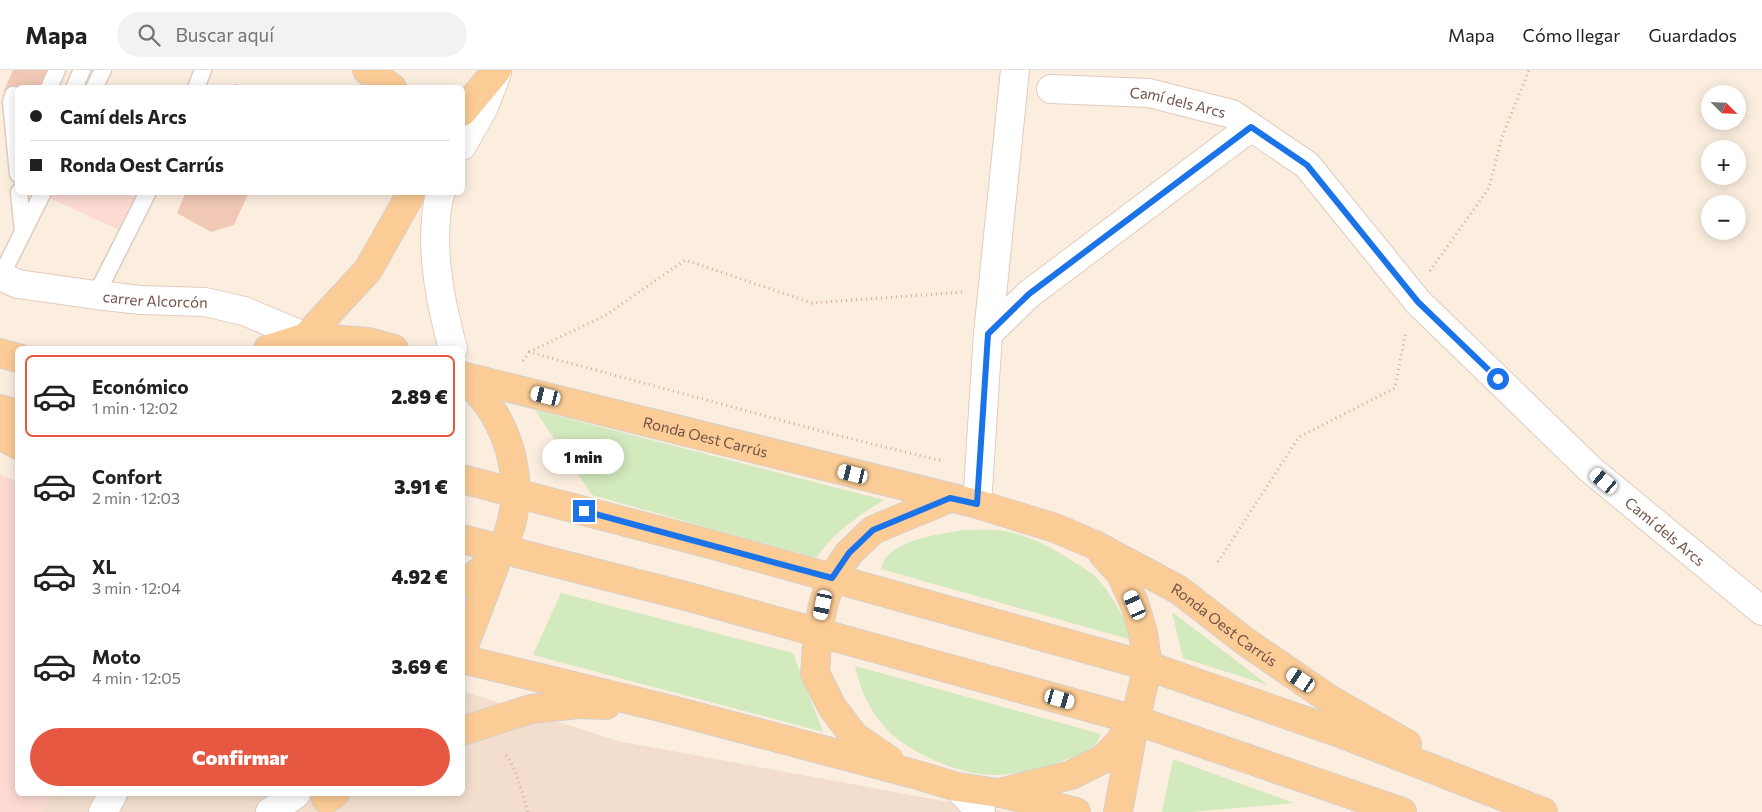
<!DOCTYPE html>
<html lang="es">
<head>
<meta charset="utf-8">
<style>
  body { margin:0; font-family:Commissioner,sans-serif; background:#f2f2f2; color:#202124; height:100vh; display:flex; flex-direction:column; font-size:19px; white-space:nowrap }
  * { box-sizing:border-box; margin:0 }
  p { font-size:16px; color:#757577 }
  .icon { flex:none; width:28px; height:28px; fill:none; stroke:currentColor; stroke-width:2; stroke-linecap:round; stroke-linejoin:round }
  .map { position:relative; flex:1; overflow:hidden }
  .panel { position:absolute; left:15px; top:276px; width:450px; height:450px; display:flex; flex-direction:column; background:#fff; border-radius:8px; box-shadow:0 2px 12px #0003 }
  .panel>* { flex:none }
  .banner { position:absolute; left:15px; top:15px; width:450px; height:110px; border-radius:8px; box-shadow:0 2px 12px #0003; display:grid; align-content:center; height:110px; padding:0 15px; background:#fff }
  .needle { width:32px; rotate:114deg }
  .buttons { position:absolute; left:1701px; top:15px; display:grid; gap:10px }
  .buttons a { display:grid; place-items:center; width:45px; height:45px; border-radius:50%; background:#fff; box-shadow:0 2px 12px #0003; font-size:25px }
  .end { position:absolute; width:22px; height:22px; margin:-11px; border:6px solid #1a73e8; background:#fff; box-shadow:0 0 0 2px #fff }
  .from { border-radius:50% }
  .bubble { position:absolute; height:35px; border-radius:18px; background:#fff; box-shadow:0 2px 12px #0003; font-size:16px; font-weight:800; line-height:35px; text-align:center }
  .car { position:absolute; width:15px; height:30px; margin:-15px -8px; border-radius:6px; box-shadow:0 0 4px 1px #0007; background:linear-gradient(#fff 24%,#345 0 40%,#fff 0 76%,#345 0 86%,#fff 0) }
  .banner b { display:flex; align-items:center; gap:18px; height:48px; font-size:19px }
  .banner b+b { border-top:1px solid #e0e0e0 }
  .banner i { width:12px; height:12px; background:#202124 }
  ul { padding:9px 0 0; list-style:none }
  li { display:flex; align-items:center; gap:15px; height:82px; margin:0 10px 8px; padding:0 5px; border:2px solid transparent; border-radius:8px }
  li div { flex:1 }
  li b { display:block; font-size:19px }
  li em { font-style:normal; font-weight:800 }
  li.on { border-color:#e75842 }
  li>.icon { width:45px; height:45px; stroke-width:1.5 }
  .primary-button { display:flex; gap:10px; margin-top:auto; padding:10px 15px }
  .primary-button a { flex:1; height:58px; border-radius:30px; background:#e75842; color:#fff; font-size:20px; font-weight:800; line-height:58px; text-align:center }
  header { display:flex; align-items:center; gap:30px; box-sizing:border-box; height:70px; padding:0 25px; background:#fff; border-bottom:1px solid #e0e0e0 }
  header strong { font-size:24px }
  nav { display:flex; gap:28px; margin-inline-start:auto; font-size:18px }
  .search { width:350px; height:45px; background:#f2f2f2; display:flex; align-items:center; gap:12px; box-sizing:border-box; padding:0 18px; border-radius:28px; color:#757577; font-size:19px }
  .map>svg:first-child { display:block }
</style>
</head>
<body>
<header>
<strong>Mapa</strong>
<div class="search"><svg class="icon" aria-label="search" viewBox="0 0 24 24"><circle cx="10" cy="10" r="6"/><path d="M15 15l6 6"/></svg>Buscar aquí</div>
<nav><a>Mapa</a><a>Cómo llegar</a><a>Guardados</a></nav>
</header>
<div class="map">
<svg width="1762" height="742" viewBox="0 0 1762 742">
  <rect width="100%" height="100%" fill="#fceedf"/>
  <path fill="#f3decd" d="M 0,404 L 17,412 L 18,724 L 462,724 L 463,621 L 618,671 L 1003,742 L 0,742 Z"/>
  <g fill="#fddbd2">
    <path d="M 39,123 L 126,123 L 139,129 L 123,162 Z"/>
    <path d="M 0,404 L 17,412 L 18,724 L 53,724 L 43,742 L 0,742 Z"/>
  </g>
  <g fill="#d3e9be">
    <path d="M 535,340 L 884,430 C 856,447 836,461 816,488 L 592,425 Z"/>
    <path d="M 966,460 C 978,460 992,459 1004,461 C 1033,466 1057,480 1080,496 C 1085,499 1092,503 1096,507 C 1110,522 1127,550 1132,570 L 881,499 C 882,496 883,492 885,489 C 898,469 944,463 966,460 Z"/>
    <path d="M 561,523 L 793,583 L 823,662 L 533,585 Z"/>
    <path d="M 1172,542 L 1268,615 L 1183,588 Z"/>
    <path d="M 855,596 L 1101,664 C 1100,667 1098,671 1096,674 C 1086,684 1067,689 1054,694 C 1034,701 1013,705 991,705 C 958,704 906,682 885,657 C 869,640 860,619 855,596 Z"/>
    <path d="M 1173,689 L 1294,733 L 1191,742 L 1162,742 Z"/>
  </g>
  <g fill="#f1c8b6">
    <path d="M 13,0 L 47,0 L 40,16 L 44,18 L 18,18 L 18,27 L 4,21 Z"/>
    <path d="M 234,14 L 246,17 L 246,18 L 232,18 Z"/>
    <path d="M 186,122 L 249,122 L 234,155 L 211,162 L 177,143 Z"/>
  </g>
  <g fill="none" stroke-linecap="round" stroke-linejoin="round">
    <g stroke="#e1cbbe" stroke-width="19">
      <g id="lane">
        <path d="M 49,18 L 57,0"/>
        <path d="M 74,18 L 82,0"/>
        <path d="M 94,18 L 103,0"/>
        <path d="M 196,18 L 203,0"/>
        <path d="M 13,25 L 11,32 L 18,104"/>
        <path d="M 19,122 L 23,162"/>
        <path d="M 1,206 L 43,122"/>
        <path d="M 96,225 L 148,122"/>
      </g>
    </g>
    <g stroke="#e1cbbe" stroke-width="30">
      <g id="street">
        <path id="s1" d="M 1051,19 L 1149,23 L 1232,44 L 1307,95 L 1418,232 L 1590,399 L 1762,541"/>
        <path id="s2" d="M 0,206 L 18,214 L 96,225 L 141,230 L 205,232 L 244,241 L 306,267"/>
        <path d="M 988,264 L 1029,224 L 1251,57"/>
        <path d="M 977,434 L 988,264 L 1015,0"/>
        <path d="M 957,717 L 981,742"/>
        <path d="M 103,742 L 113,724"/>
        <path d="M 270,742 L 296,724"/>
      </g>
    </g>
    <g stroke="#e7cbbb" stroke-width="30">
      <g id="secondary">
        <path d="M 462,76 L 484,37 L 497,3"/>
        <path d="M 441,122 C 437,131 437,140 436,149 C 432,193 442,237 453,279"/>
      </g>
    </g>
    <g stroke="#d8cfcb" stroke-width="30">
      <g id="primary">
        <path d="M 367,0 L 392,18"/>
        <path d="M 462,42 L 497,0"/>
        <path d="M 306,267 L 368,200 L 412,122"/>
        <path d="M 268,279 L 306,267 L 368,272 L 394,279"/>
        <path d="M 0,283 L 18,288"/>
        <path id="s3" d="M 462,306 L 977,434 L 1055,458 L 1095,475 L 1179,520 L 1246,572 L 1329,629 L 1407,674"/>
        <path d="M 462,307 C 511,346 531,421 502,478 C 494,493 476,505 462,514"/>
        <path d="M 0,339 L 18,344"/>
        <path d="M 0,365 L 18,375"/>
        <path d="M 462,409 L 710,474 L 1148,596 L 1340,663 L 1543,742"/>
        <path d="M 462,469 L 693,528 L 1135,650 L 1402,742"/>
        <path d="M 1103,484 L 1121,504 L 1135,535 L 1143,563 L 1148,596 L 1135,650 L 1118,742"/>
        <path d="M 462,581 L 498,487"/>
        <path d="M 462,589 L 668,639 L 914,704 L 957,717 L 999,723 L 1071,705 L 1103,689 L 1118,674 L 1135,650"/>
        <path d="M 462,661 L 531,639 L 579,634 L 606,635"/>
        <path d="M 889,690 L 854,666 L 832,637 L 815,603 L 818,562 L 823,535 L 832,508 L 849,483 L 873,460 L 950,428"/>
        <path d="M 1005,724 L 1076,742"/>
        <path d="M 326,729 L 335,724"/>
      </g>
    </g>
    <g stroke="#d5ac9a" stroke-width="3" stroke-dasharray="1 4" stroke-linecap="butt">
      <path d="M 1430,201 L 1489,118 L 1502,67 L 1529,0"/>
      <path d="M 529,282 L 606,245 L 685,190 L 812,233 L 964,222"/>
      <path d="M 523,291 L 529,282 L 836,365 L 942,391"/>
      <path d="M 1218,492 L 1299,367 L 1395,318 L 1406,261"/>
      <path d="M 506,685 C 518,702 522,723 528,742"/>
    </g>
    <use href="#lane" stroke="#fff" stroke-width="16"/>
    <use href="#street" stroke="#fff" stroke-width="28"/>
    <use href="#secondary" stroke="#fff" stroke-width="28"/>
    <use href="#primary" stroke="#fbcc96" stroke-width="28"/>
  </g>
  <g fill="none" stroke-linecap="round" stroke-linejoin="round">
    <path stroke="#1a73e8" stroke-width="6" d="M 584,441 L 832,508 L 849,483 L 873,460 L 950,428 L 977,434 L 988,264 L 1029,224 L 1251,57 L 1307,95 L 1418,232 L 1498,309"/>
  </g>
  <g text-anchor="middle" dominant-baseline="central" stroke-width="5" stroke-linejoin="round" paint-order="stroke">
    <g font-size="15" fill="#725247" stroke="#fff2e4">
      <text stroke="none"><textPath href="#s1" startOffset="128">Camí dels Arcs</textPath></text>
      <text stroke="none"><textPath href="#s2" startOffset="158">carrer Alcorcón</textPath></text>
      <text stroke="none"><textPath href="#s3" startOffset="251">Ronda Oest Carrús</textPath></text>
      <text stroke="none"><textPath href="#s1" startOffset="788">Camí dels Arcs</textPath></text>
      <text stroke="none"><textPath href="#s3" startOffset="808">Ronda Oest Carrús</textPath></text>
    </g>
  </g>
</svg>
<div class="buttons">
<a><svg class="needle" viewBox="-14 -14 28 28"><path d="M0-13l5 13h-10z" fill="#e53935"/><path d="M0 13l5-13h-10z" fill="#757577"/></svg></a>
<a>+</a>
<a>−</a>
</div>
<i class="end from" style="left:1498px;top:309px"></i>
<i class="end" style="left:584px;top:441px"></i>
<div class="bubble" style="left:542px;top:369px;width:82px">1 min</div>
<i class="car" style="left:546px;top:326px;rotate:284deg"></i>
<i class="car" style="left:853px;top:404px;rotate:284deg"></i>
<i class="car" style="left:1604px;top:411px;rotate:310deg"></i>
<i class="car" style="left:823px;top:535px;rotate:192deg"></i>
<i class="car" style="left:1135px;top:535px;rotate:336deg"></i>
<i class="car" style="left:1301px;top:610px;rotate:304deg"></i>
<i class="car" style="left:1060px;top:629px;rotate:106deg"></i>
<div class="banner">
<b><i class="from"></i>Camí dels Arcs</b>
<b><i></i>Ronda Oest Carrús</b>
</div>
<section class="panel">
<ul>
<li class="on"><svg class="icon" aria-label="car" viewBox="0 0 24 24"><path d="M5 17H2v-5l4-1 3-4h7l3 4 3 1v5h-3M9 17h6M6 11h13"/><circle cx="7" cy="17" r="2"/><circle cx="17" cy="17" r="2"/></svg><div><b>Económico</b><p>1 min · 12:02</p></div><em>2.89 €</em></li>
<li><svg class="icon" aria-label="car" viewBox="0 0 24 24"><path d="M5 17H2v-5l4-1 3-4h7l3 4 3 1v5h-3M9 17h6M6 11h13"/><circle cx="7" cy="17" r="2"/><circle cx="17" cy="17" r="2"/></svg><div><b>Confort</b><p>2 min · 12:03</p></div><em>3.91 €</em></li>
<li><svg class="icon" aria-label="car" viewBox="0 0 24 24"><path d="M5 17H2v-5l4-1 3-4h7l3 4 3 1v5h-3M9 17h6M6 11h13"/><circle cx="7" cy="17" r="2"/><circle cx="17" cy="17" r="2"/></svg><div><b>XL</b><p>3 min · 12:04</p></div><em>4.92 €</em></li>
<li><svg class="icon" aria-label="car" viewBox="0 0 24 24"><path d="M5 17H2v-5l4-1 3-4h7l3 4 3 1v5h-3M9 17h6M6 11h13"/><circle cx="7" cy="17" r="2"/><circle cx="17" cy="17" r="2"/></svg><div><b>Moto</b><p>4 min · 12:05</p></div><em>3.69 €</em></li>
</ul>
<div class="primary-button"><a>Confirmar</a></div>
</section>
</div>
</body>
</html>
